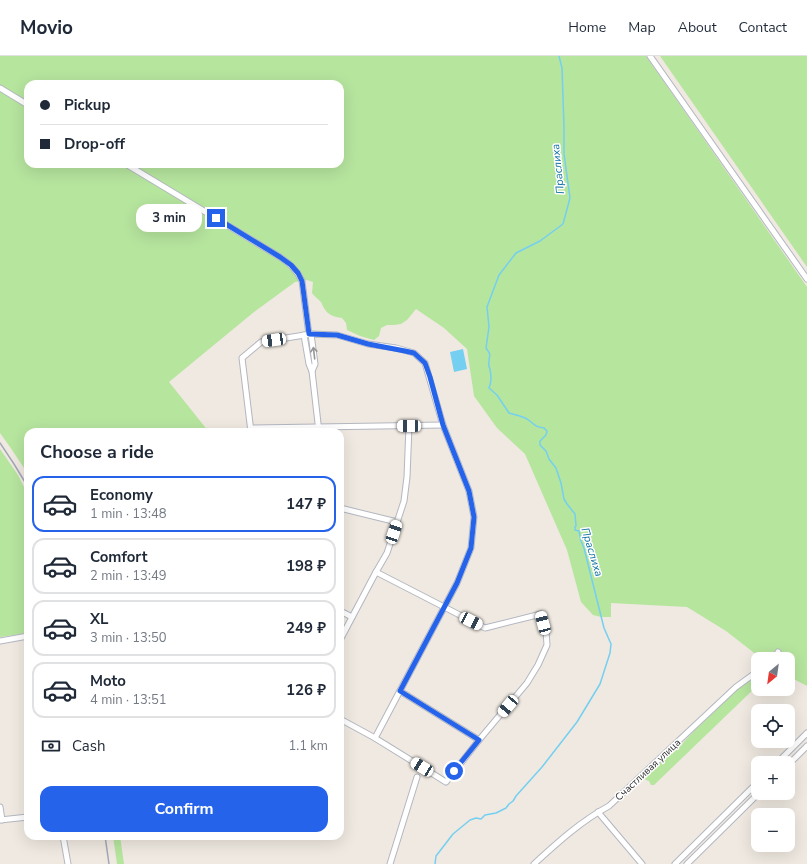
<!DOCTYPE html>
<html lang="en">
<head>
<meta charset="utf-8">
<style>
  body { margin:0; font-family:"Nunito Sans",sans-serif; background:#f6f6f7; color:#1f2937; height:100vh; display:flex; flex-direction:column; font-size:15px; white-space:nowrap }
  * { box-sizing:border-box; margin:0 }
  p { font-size:13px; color:#747a83 }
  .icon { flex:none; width:22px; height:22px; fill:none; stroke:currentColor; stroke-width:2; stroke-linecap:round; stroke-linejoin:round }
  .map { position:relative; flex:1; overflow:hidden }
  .drawer { position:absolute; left:24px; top:372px; width:320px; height:412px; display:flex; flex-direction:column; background:#fff; border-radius:12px; box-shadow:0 4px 16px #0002 }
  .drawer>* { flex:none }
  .top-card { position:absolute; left:24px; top:24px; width:320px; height:88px; border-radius:12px; box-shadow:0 4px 16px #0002; display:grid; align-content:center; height:88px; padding:0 16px; background:#fff }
  .needle { width:26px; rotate:209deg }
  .fabs { position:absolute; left:751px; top:596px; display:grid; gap:8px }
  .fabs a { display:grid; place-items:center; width:44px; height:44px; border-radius:8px; background:#fff; box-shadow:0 4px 16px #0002; font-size:20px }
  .end { position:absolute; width:18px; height:18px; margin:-9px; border:5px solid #2563eb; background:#fff; box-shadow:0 0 0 2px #fff }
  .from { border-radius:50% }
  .bubble { position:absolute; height:28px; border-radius:12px; background:#fff; box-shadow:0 4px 16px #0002; font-size:13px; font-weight:700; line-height:28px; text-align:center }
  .car { position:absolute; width:12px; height:24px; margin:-12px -6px; border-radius:5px; box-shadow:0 0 3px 1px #0007; background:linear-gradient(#fff 24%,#345 0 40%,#fff 0 76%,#345 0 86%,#fff 0) }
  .top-card b { display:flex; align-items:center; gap:14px; height:38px; font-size:15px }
  .top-card b+b { border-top:1px solid #e0e1e3 }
  .top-card i { width:10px; height:10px; background:#1f2937 }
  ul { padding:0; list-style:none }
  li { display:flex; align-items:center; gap:12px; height:56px; margin:0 8px 6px; padding:0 8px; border:2px solid #e0e1e3; border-radius:12px }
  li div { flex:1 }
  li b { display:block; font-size:15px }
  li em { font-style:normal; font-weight:700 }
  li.on { border-color:#2563eb }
  li>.icon { width:36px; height:36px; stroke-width:1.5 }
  h2 { padding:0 16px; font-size:18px; line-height:48px }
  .pay { display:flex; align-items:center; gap:10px; height:44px; padding:0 16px; font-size:15px }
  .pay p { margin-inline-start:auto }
  .primary-button { display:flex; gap:8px; margin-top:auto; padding:8px 16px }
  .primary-button a { flex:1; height:46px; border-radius:12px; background:#2563eb; color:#fff; font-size:16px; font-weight:700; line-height:46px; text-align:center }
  header { display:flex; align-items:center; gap:24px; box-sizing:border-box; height:56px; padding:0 20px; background:#fff; border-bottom:1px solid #e0e1e3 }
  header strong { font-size:19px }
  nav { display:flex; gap:22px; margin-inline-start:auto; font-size:14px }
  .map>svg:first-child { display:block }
</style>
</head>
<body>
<header>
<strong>Movio</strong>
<nav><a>Home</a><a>Map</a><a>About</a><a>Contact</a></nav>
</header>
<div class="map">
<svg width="807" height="808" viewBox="0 0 807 808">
  <rect width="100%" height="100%" fill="#efe9e1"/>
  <g fill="#b6e59e" fill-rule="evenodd">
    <path d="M 0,0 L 646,0 L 807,231 L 807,630 L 788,620 L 788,603 L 762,603 L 726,575 L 687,551 L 611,547 L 611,561 L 601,561 L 593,559 L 581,546 L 567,494 L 525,398 L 497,372 L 474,340 L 467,293 L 444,272 L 416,253 L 407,264 L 401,268 L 394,269 L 387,269 L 381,272 L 379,280 L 374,284 L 360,280 L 347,274 L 346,267 L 342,262 C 334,261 328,259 324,252 C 322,249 322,248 321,246 C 318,243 314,240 312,237 L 313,226 L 307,224 L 295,226 L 254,256 L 169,326 L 209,376 L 28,376 L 28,418 L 10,391 L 0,377 ZM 28,28 L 340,28 L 340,108 L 28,108 Z"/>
    <path d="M 660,0 L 807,0 L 807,211 Z"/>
    <path d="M 0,393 L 18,419 L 28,439 L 28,577 L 0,581 Z"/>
    <path d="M 758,608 L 758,629 L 654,729 L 651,729 L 649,725 L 646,724 L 644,722 L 645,720 L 683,687 L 689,680 L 737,634 L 754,620 L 753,613 L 756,609 Z"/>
    <path d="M 113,780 L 120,780 L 124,808 L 117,808 Z"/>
  </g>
  <path fill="#75cff0" d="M 463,293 L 467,313 L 454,316 L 450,296 Z"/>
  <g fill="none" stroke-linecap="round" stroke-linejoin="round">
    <path stroke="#75cff0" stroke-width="1.5" d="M 435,808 L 436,800 L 453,778 L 470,764 L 476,762 L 481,763 L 485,759 L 496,757 L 506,752 L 509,748 L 513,745 L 516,740 L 542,711 L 577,666 L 600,628 L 610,597 L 611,588 L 604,572 L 584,492 L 581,485 L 579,475 L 575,474 L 575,471 L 576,470 L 575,458 L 567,448 L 564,443 L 561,427 L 556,412 L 549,403 L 546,395 L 540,389 L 540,385 L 546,379 L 547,375 L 544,372 C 533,370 536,369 527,363 C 522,360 515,359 509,357 L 497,339 L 489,332 C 492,325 491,320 490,313 C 489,311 488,309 489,306 C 489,298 492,300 486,292 L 489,271 L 487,251 L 499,219 L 516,197 L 540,185 L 563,168 L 570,142 L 564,98 L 564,71 L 562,12 L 559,0"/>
    <g stroke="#b4b7c1" stroke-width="7">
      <g id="minor">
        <path d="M 650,0 L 807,223"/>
        <path d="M 0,32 L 28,49"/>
        <path d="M 126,108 L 280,201 C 290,208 297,214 302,225 L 309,279"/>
        <path d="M 311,278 L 315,308 L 312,315"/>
        <path d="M 304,279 L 309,308 L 312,315 L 319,376"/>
        <path d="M 251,372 L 443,369"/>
        <path d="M 251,376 L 242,302 L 261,286 L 311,278 L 337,279 L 368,288 L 396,292 L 414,297 L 425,307 L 443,369 L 469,435 L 474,461 L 471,492 L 457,527 L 375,682"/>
        <path d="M 340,452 L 397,466"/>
        <path d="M 340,555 L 352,561"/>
        <path d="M 340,584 L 376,516 L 387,497 L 404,445 L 407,421 L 409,370"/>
        <path d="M 0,585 L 28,580"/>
        <path d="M 773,603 L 775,601 L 778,596"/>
        <path d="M 400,635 L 479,684"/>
        <path d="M 340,663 L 375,682 L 446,726 L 479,684 L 527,627 L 538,609 L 547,589 L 546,575 L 541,558 L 485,572 L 376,516"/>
        <path d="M 777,707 L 807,677"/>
        <path d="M 788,709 L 807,690"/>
        <path d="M 0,751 L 2,764"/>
        <path d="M 598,756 L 642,808"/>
        <path d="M 0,764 L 28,761"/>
        <path d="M 63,780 L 68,808"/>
        <path d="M 390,808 L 417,721"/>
        <path d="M 534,808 C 557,787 581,765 609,750 L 736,631 L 758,615"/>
        <path d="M 675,808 L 758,726"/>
        <path d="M 687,808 L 759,737"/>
      </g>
    </g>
    <use href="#minor" stroke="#fff" stroke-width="5"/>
    <g stroke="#a3a6b8" stroke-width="1.5">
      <path d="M 0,387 L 14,408 L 28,431"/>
      <path d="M 105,780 L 109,808"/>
    </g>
  </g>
  <defs><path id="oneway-shaft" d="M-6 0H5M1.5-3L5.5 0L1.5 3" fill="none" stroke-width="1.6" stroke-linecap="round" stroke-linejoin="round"/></defs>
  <use stroke="#969696" href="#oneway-shaft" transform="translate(314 297) rotate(-97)"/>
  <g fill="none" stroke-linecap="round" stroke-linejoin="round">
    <path stroke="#2563eb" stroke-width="5" d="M 216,162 L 280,201 L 291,209 L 298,217 L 302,225 L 309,278 L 337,279 L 368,288 L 405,295 L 414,297 L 425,307 L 430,321 L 443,369 L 469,435 L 474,461 L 471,492 L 457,527 L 400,635 L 479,684 L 454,715"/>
  </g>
  <g text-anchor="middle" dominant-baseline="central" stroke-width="3" stroke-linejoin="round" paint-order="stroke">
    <g font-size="10" fill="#2e2e2e" stroke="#fff">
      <text transform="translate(648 714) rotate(-43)">Счастливая улица</text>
    </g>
    <g font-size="11" font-style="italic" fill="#0d6fa3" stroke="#fff">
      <text transform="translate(558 113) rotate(-96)">Праслиха</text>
      <text transform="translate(592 496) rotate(73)">Праслиха</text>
    </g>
  </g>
</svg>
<div class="fabs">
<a><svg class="needle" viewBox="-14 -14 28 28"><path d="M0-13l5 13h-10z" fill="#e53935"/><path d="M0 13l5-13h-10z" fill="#747a83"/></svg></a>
<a><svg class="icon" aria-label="locate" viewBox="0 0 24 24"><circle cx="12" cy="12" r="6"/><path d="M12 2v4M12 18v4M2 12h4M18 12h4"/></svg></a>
<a>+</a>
<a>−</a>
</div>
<i class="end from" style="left:454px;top:715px"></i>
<i class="end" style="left:216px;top:162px"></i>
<div class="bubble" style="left:136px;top:148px;width:66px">3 min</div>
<i class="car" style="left:274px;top:284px;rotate:262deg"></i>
<i class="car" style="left:409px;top:370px;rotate:270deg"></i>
<i class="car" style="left:394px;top:476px;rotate:18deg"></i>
<i class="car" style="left:471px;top:565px;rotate:117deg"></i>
<i class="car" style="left:543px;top:567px;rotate:345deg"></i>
<i class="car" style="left:508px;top:650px;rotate:220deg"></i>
<i class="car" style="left:422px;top:711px;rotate:302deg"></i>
<div class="top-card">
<b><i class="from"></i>Pickup</b>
<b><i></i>Drop-off</b>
</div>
<section class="drawer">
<h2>Choose a ride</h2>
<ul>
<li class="on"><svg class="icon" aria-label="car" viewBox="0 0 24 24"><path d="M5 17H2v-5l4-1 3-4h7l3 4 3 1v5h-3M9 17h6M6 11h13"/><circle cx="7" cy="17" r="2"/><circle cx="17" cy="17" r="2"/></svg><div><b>Economy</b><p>1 min · 13:48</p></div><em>147 ₽</em></li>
<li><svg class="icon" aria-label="car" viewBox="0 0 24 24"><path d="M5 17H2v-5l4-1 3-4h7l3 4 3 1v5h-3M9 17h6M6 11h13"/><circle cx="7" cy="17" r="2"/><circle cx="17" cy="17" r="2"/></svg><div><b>Comfort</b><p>2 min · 13:49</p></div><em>198 ₽</em></li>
<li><svg class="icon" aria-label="car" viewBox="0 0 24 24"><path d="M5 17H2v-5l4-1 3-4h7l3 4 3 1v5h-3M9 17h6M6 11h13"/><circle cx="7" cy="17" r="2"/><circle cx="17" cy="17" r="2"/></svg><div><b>XL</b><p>3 min · 13:50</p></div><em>249 ₽</em></li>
<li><svg class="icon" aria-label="car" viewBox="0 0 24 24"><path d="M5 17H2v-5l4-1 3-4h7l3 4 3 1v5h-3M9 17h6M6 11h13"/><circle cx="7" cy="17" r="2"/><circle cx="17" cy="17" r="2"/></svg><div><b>Moto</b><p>4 min · 13:51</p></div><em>126 ₽</em></li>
</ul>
<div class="pay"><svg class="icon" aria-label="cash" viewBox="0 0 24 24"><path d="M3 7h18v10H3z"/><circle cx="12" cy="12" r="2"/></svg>Cash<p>1.1 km</p></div>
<div class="primary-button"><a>Confirm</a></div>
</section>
</div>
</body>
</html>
